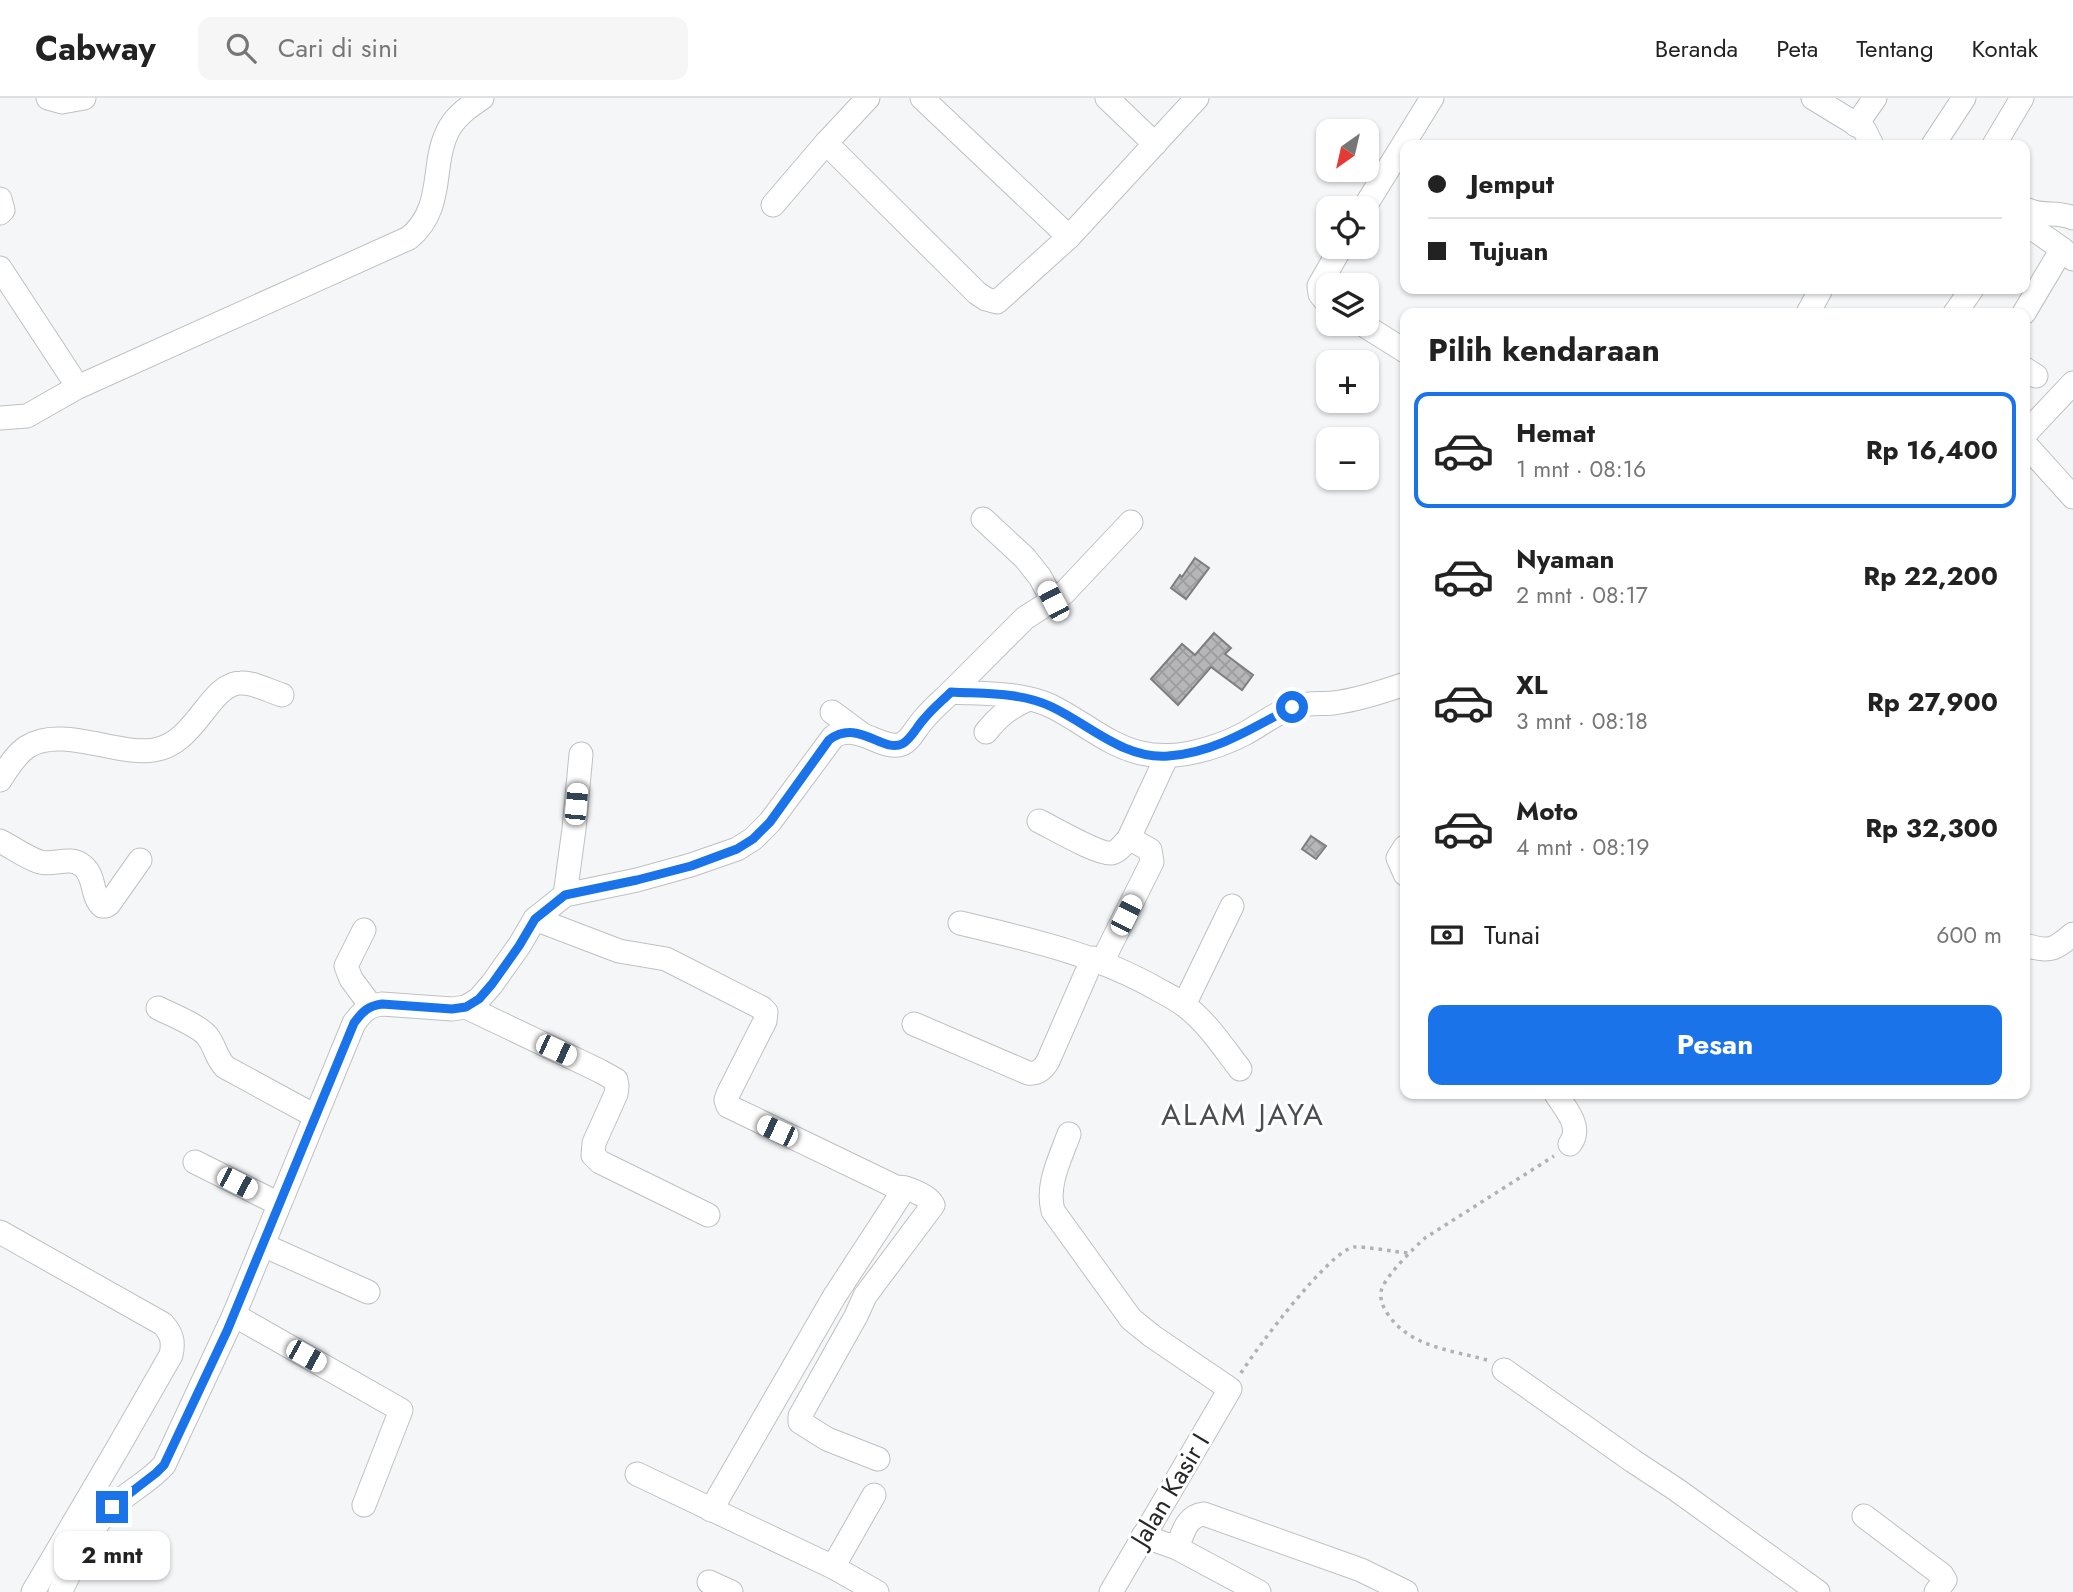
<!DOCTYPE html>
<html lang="id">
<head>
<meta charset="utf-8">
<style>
  body { margin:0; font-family:Jost,sans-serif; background:#f6f6f6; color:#222; height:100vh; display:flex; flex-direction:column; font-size:26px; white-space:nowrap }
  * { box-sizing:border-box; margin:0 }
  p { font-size:23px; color:#767676 }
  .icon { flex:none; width:38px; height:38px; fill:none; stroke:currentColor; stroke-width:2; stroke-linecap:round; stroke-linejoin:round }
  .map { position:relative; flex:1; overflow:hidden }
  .drawer { position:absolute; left:1400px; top:210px; width:630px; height:791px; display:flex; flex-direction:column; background:#fff; border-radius:14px; box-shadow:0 2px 5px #0004 }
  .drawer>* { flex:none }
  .guide { position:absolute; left:1400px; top:42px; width:630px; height:154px; border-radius:14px; box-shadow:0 2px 5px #0004; display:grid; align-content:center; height:154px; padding:0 28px; background:#fff }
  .needle { width:46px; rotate:214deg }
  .tools { position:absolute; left:1316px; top:21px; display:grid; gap:14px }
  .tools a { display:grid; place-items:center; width:63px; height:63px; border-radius:14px; background:#fff; box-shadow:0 2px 5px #0004; font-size:35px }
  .end { position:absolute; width:32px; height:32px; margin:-16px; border:9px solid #1a73e8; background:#fff; box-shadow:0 0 0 4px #fff }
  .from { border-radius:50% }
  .bubble { position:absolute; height:49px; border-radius:14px; background:#fff; box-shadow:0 2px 5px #0004; font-size:23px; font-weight:700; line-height:49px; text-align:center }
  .car { position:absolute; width:21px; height:42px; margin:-21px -10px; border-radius:9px; box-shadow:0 0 5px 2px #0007; background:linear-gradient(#fff 24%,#345 0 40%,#fff 0 76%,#345 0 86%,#fff 0) }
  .guide b { display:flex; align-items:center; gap:24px; height:66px; font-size:26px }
  .guide b+b { border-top:2px solid #e0e0e0 }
  .guide i { width:18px; height:18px; background:#222 }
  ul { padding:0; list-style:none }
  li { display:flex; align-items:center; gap:21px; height:116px; margin:0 14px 10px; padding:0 14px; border:4px solid transparent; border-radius:14px }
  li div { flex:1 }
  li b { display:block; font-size:26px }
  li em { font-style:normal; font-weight:700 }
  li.on { border-color:#1a73e8 }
  li>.icon { width:63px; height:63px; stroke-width:1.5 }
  h2 { padding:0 28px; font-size:32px; line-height:84px }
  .pay { display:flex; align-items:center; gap:18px; height:77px; padding:0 28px; font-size:26px }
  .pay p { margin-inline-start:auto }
  .cta { display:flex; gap:14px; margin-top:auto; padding:14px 28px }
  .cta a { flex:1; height:80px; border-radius:14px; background:#1a73e8; color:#fff; font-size:28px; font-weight:700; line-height:80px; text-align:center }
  header { display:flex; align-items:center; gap:42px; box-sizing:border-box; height:98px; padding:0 35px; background:#fff; border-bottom:2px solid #e0e0e0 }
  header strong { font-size:33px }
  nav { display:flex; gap:38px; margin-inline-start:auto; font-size:24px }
  .search { width:490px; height:63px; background:#f6f6f6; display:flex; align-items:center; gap:18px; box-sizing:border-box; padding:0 24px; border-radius:14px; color:#767676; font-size:26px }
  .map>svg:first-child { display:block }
</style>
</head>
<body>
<header>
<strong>Cabway</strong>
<div class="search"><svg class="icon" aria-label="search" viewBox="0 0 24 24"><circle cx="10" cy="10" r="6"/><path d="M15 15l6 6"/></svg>Cari di sini</div>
<nav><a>Beranda</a><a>Peta</a><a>Tentang</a><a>Kontak</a></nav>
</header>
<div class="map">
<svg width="2073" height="1494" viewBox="0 0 2073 1494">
  <defs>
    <pattern id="building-cross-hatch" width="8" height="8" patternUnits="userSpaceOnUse" patternTransform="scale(1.75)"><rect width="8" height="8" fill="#b6b6b8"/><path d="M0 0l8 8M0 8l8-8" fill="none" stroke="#9c9c9e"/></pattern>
  </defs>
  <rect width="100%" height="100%" fill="#f5f6f8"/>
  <g fill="url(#building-cross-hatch)" stroke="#7e7e80" stroke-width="2">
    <path d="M 1195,460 L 1209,470 L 1186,501 L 1171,490 L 1180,477 L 1182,479 Z"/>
    <path d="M 1214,535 L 1231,550 L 1225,556 L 1253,577 L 1242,592 L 1211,569 L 1178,607 L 1151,581 L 1182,546 L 1195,557 Z"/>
    <path d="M 1311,738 L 1326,748 L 1316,761 L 1302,751 Z"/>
  </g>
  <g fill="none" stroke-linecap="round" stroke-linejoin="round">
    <g stroke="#bfc0c2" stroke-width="25">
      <g id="minor">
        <path d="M 48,0 L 62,4 L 84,0"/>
        <path d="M 922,0 L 1069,139"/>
        <path d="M 1107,0 L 1155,46"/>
        <path d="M 1813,0 L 1864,31 L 1872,47"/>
        <path d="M 1856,27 L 1875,0"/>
        <path d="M 826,45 L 977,195 L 986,201 L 997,204 L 1069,139 L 1197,0"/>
        <path d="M 1933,47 L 1964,0"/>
        <path d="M 1994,47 L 2022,0"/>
        <path d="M 0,101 L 3,112 L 0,115"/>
        <path d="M 773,107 L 826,45 L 868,0"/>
        <path d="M 1364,110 L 1432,0"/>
        <path d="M 2025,118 L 2028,112 C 2042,119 2059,113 2073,120"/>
        <path d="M 2025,125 L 2062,151"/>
        <path d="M 0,170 L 78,289"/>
        <path d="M 1328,206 L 1320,196 L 1319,188 L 1341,149"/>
        <path d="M 1808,215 L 1821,191"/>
        <path d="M 1955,215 L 1972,191"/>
        <path d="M 2024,215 L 2062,151 L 2073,161"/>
        <path d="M 1362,226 L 1405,253"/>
        <path d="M 2025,271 L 2036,278"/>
        <path d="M 0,320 L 27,318 L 78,289 L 409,140 C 447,108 429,65 450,29 C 458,16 470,8 482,0"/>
        <path d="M 2025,336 L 2073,285"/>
        <path d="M 2025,346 L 2073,399"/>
        <path d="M 983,421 L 1025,460 L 1040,479 L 1053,503"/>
        <path d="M 951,594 L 1025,520 L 1064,495 L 1131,424"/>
        <path d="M 832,614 L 863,637"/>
        <path d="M 986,634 C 999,618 1010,609 1029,601"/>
        <path d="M 0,682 C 8,670 15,657 27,649 C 61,627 117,658 154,652 C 197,645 209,585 241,585 C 253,584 269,593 282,597"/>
        <path d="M 1039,723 C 1053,730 1099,757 1112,755 C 1119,753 1124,746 1129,740 L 1167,658"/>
        <path d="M 0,743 C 12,749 27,760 40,764 C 55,768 69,757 83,768 C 96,779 91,798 102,808 L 106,808 L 109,806 L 140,762"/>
        <path d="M 1405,749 L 1398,760 L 1405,776"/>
        <path d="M 565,797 L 574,731 L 581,656"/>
        <path d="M 535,821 L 619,853 L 666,861 L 762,910 L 766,914 L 765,923 L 728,996 L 726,1002 L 728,1008 L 896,1089 L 905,1090 L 834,1199 L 711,1412"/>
        <path d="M 960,825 C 1027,841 1096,856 1157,891 C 1166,896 1176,901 1184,907 C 1207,924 1223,949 1240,971"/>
        <path d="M 364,832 L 346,868 L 351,881 L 371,908"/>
        <path d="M 2029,848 C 2050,855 2057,850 2073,836"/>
        <path d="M 1102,864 L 1152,764 L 1150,752 L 1129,740"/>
        <path d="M 1184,907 L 1232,808"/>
        <path d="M 466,909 L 600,973 L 616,982 L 617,988 L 616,996 L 594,1045 L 593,1057 L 600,1064 L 708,1117"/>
        <path d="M 158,910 C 172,917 200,928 208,939 C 216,950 215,958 225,969 L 315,1018"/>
        <path d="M 914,926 L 1028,975 C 1038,976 1043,972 1048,963 L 1093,860"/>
        <path d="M 1556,996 C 1566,1012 1583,1029 1570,1046"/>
        <path d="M 1069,1036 C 1060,1061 1046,1087 1053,1113 L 1131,1221 L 1152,1238 L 1230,1291 L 1111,1494"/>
        <path d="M 195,1064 L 279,1106"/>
        <path d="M 0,1134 L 163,1226 C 172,1236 174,1244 171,1257 L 116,1353 L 33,1494"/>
        <path d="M 263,1147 L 368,1194"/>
        <path d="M 234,1217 L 401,1312 L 364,1407"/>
        <path d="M 1504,1272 L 1633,1363 L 1677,1392 L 1818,1494"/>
        <path d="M 878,1361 L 827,1341 L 800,1324 L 800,1318 L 856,1218 L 865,1198 L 933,1107 C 928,1098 915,1093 905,1090"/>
        <path d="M 637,1376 L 833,1469 L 877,1494"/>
        <path d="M 1864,1418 L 1942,1477 L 1945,1482 L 1936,1494"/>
        <path d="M 1143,1438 L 1177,1450 L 1259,1494"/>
        <path d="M 1177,1450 C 1183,1435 1186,1418 1204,1416 L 1361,1472 L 1406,1494"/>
        <path d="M 833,1469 L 874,1397"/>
        <path d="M 709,1484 L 731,1494"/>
        <path d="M 60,1494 C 75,1466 88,1431 112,1409 C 128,1394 149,1384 164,1367 L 234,1217 L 354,925 C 363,913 368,908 382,906 L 452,911 L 466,909 L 479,901 L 492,886 L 519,848 L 535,821 L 565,797 L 637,782 L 691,767 L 737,751 L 753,741 L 770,724 L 833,639 C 856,623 884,654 902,646 C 911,642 917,628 924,621 C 932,611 942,603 951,594 C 985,596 1020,594 1051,608 C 1082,623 1107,647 1141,655 C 1174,663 1215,651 1244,636 C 1261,627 1278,613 1296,608 C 1308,605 1320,606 1333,605 C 1358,602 1382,594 1405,586"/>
      </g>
    </g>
    <g stroke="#b0b1b2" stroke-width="3.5" stroke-dasharray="3.5 5" stroke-linecap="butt">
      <path d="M 1487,1262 C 1451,1252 1409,1249 1387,1215 C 1383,1208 1380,1203 1381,1194 C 1383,1180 1414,1150 1425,1140 L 1554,1058"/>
      <path d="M 1241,1275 C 1256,1251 1329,1153 1354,1149 C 1363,1148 1396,1154 1408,1155"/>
    </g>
    <use href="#minor" stroke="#fff" stroke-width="23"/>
  </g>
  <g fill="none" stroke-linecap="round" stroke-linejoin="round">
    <path stroke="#1a73e8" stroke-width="9" d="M 112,1409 L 156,1375 L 164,1367 L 227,1233 L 354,925 C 363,913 368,908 382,906 L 452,911 L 466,909 L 479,901 L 492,886 L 519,848 L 535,821 L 565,797 L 637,782 L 691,768 L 737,751 L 753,741 L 770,724 L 829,642 C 858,620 882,655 902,646 C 911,642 917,628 924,621 C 932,611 942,603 951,594 C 985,596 1021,594 1052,609 C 1090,627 1123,661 1168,658 C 1214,655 1253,630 1292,609"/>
  </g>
  <g text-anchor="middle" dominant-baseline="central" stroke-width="6" stroke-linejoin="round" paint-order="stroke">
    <g font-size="26" fill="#272728" stroke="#fff">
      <text transform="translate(1170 1392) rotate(-59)">Jalan Kasir I</text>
    </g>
    <g font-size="30" letter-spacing="2" fill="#4c4d4f" stroke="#fff">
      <text x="1243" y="1016">ALAM JAYA</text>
    </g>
  </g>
</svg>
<div class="tools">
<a><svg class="needle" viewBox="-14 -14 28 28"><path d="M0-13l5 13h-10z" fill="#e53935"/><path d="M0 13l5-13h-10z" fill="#767676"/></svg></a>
<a><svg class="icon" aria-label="locate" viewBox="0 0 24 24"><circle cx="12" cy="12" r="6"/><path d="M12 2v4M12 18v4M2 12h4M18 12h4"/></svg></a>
<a><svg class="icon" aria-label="layers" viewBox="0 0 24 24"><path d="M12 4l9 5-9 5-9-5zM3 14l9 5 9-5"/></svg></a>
<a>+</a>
<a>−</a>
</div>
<i class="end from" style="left:1292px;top:609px"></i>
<i class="end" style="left:112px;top:1409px"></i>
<div class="bubble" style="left:54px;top:1433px;width:116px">2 mnt</div>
<i class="car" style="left:1053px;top:503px;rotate:332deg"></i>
<i class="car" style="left:576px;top:706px;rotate:5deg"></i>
<i class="car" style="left:1126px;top:817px;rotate:27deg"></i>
<i class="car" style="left:556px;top:952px;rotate:115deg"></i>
<i class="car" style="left:777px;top:1033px;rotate:295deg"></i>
<i class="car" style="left:237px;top:1085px;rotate:117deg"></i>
<i class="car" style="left:306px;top:1258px;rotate:119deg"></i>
<div class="guide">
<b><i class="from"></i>Jemput</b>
<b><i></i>Tujuan</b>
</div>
<section class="drawer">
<h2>Pilih kendaraan</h2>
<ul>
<li class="on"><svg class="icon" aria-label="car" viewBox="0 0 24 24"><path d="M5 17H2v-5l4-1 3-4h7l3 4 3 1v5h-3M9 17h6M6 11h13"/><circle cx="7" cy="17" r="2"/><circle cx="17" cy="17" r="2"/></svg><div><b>Hemat</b><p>1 mnt · 08:16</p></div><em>Rp 16,400</em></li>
<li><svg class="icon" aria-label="car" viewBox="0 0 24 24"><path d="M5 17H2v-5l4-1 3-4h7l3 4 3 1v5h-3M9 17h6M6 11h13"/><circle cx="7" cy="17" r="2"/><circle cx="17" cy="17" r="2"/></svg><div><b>Nyaman</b><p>2 mnt · 08:17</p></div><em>Rp 22,200</em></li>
<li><svg class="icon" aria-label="car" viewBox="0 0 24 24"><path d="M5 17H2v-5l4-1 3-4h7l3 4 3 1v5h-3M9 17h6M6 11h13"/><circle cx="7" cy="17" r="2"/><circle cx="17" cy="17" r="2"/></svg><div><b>XL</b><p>3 mnt · 08:18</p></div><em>Rp 27,900</em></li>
<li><svg class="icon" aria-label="car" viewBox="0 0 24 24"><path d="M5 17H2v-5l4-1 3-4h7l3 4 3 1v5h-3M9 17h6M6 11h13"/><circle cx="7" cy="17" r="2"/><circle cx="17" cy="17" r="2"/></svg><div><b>Moto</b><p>4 mnt · 08:19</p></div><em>Rp 32,300</em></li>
</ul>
<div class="pay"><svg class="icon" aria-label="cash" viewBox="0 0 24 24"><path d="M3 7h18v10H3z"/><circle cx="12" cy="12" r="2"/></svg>Tunai<p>600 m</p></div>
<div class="cta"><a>Pesan</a></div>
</section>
</div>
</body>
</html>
